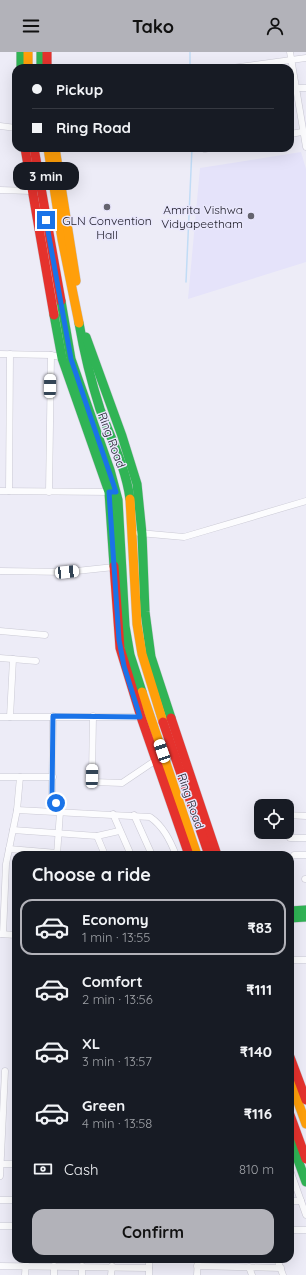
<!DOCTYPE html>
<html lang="en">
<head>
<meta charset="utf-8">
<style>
  body { margin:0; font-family:Quicksand,sans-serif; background:#20242c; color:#f1f3f6; height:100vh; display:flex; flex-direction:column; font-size:15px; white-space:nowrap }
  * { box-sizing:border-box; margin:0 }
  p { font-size:13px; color:#9ea1a6 }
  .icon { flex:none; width:22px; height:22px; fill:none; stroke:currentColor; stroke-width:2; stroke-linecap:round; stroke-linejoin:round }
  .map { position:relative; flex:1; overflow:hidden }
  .drawer { position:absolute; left:12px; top:799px; width:282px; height:412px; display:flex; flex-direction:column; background:#171b24; border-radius:12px; box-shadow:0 4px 16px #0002 }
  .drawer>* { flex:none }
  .banner { position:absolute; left:12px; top:12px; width:282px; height:88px; border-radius:12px; box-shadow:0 4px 16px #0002; display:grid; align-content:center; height:88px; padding:0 20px; background:#171b24 }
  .fabs { position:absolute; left:254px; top:747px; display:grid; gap:8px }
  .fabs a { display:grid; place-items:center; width:40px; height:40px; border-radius:8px; background:#171b24; box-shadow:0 4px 16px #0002; font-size:20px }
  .end { position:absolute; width:18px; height:18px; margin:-9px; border:5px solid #1a73e8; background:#fff; box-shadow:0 0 0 2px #fff }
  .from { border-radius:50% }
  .bubble { position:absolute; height:28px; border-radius:12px; background:#171b24; box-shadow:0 4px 16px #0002; font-size:13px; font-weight:700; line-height:28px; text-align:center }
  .car { position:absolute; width:12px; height:24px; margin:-12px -6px; border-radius:5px; box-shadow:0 0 3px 1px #0007; background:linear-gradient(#fff 24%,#345 0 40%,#fff 0 76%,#345 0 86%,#fff 0) }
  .banner b { display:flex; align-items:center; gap:14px; height:38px; font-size:15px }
  .banner b+b { border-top:1px solid #363941 }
  .banner i { width:10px; height:10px; background:#f1f3f6 }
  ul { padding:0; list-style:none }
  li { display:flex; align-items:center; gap:12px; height:56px; margin:0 8px 6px; padding:0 12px; border:2px solid transparent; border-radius:12px }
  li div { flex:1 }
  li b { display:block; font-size:15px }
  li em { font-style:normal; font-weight:700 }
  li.on { border-color:#b2b2b9 }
  li>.icon { width:36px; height:36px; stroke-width:1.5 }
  h2 { padding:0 20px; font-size:18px; line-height:48px }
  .pay { display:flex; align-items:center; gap:10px; height:44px; padding:0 20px; font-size:15px }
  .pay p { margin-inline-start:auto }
  .action { display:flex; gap:8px; margin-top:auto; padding:8px 20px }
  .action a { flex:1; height:46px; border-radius:12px; background:#b2b2b9; color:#111; font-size:16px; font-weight:700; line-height:46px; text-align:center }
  header { display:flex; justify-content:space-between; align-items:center; height:52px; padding:0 20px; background:#b2b2b9; color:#111; font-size:18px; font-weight:700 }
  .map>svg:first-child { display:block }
</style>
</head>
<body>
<header><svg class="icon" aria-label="menu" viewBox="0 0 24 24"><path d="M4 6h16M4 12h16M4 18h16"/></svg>Tako<svg class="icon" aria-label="person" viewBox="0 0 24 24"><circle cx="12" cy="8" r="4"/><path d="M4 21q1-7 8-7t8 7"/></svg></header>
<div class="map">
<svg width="306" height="1223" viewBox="0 0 306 1223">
  <rect width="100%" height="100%" fill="#edecf7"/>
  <path fill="#e5e3fa" d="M 301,100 L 306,117 L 306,210 L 188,247 L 200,116 Z"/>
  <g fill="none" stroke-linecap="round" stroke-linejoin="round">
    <g stroke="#c1dcf6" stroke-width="1.5">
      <path d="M 190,16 L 190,0"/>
      <path d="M 186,230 L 192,96"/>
    </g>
    <g stroke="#cac9d4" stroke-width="7">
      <g id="street">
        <path d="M 290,0 L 306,95"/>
        <path d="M 232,16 L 306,6"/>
        <path d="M 296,36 L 306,36"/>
        <path d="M 0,74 L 16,76"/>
        <path d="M 290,82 L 302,80"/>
        <path d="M 205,97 L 210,96"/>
        <path d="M 0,138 L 31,139"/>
        <path d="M 0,302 L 51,303 L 64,306"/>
        <path d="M 0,439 L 112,440"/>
        <path d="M 9,439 L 10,302"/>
        <path d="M 49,440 L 51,303"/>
        <path d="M 139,481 L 184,485 L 306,449"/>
        <path d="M 0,519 L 67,520 L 114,515"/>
        <path d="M 0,579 L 45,583"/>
        <path d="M 0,606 L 36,609"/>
        <path d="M 53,664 L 52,743 L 60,760 L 57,803"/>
        <path d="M 93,664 L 92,724 L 94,730 L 122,731 L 156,708"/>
        <path d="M 0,665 L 141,665"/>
        <path d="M 10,665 L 13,607"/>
        <path d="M 0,725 L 53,725"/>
        <path d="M 17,758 L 150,765 C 163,774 170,788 176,803"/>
        <path d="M 113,762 L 131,803"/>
        <path d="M 134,763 L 152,803"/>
        <path d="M 287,763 L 306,764"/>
        <path d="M 13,778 L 97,784 L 119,779"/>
        <path d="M 97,784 L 105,803"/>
        <path d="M 290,786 L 306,786"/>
        <path d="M 9,797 L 57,801"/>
        <path d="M 294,803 L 306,803"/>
        <path d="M 305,827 L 306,827"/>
        <path d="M 0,882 L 16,883"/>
        <path d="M 3,882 L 6,812 L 17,758 L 20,725"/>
        <path d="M 290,908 L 306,908"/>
        <path d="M 0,1112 L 16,1112"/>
        <path d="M 290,1118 L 306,1163"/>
        <path d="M 0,1124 L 5,1019"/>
        <path d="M 0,1148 L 16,1148"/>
        <path d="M 290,1149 L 301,1149"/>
        <path d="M 0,1174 L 16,1174"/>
        <path d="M 290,1178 L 306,1178"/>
        <path d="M 277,1207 L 283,1223"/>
        <path d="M 0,1214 L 149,1216"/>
        <path d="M 197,1214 L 281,1216"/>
        <path d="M 249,1215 L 252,1223"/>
        <path d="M 25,1223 L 26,1207"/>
        <path d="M 54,1223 L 54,1214"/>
        <path d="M 82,1223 L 82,1214"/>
        <path d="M 111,1223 L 112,1214"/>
        <path d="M 149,1223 L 149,1207"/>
        <path d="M 197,1223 L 198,1207"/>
      </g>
    </g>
    <g stroke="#cac9d4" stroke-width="10">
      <g id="fast">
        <path d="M 21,0 L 21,16"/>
        <path d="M 41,0 L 41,16"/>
        <path d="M 61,249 L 71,307 L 110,418 L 118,448 L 125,574 L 130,603 L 142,640"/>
        <path d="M 54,263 L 62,306 L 109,440 L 114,514"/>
        <path d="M 79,271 C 84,300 91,329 100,357 C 111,387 126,416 130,447"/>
        <path d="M 86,285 L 122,384 L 137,432 L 142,482 L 145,560 L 151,605 L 171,666"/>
        <path d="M 290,859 L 306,858"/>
        <path d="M 290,866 L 306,865"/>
        <path d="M 290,1086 L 306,1130"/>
      </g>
    </g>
    <g stroke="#cac9d4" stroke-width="10">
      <g id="slow">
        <path d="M 28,0 L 28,16"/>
        <path d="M 48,96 L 62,187 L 79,271"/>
        <path d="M 55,96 L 76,229"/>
        <path d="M 130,447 L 137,572 L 142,602 L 163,670"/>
        <path d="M 142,640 L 197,803"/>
        <path d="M 290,1028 L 306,1072"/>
      </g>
    </g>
    <g stroke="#cac9d4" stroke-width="10">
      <g id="jam">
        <path d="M 47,0 L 47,16"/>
        <path d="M 25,96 L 54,263"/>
        <path d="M 34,96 L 61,249"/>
        <path d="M 114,514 L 120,596 L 141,665 L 189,803"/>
        <path d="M 171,666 L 217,803"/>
        <path d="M 163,670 L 209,803"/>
        <path d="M 290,1005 L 306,1048"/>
        <path d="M 290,1063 L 306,1107"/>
      </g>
    </g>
    <use href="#street" stroke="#fcfcfe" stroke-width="6"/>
    <use href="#fast" stroke="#30b455" stroke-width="9"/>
    <use href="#slow" stroke="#ff9f0a" stroke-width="9"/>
    <use href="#jam" stroke="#e5322d" stroke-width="9"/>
  </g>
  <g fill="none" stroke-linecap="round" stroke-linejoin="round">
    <path stroke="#1a73e8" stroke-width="5" d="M 46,168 L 71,307 L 116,440 L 109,440 L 119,588 L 124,614 L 140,665 L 53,664 L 52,743 L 56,751"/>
  </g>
  <g fill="#64636e" stroke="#e9e7fc" stroke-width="1.5">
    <circle cx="107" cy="155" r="4"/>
    <circle cx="251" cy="164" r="4"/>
  </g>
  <g text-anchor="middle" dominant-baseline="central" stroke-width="3" stroke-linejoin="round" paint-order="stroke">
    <g font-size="12" fill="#1a1925" stroke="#e9e7fc" text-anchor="end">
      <text x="243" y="157">Amrita Vishwa<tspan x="243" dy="14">Vidyapeetham</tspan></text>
      <text x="107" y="168" text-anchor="middle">GLN Convention<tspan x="107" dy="14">Hall</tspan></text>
    </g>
    <g font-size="12" fill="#1a1925" stroke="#e9e7fc">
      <text transform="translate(112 388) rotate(70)">Ring Road</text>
      <text transform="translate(191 749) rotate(71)">Ring Road</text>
    </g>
  </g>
</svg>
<div class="fabs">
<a><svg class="icon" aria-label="locate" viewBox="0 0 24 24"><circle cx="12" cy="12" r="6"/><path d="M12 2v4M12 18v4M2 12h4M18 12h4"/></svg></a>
</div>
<i class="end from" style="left:56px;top:751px"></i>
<i class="end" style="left:46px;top:168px"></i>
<div class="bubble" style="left:13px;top:110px;width:66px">3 min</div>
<i class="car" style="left:50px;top:334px;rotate:1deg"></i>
<i class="car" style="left:67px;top:520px;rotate:84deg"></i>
<i class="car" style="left:162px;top:699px;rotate:341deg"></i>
<i class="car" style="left:92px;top:724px;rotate:1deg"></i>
<div class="banner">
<b><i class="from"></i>Pickup</b>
<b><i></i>Ring Road</b>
</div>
<section class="drawer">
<h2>Choose a ride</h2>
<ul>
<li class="on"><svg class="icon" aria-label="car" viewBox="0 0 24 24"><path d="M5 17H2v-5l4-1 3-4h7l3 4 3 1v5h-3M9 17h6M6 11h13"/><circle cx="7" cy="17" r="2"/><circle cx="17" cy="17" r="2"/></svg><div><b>Economy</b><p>1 min · 13:55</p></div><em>₹83</em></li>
<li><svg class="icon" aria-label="car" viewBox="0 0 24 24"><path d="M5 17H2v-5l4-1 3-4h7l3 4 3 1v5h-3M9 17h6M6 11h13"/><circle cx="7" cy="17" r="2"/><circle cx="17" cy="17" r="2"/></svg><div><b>Comfort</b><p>2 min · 13:56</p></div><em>₹111</em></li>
<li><svg class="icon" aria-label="car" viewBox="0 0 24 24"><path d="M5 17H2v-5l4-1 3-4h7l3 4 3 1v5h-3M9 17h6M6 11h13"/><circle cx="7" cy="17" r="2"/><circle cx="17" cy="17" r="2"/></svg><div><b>XL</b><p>3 min · 13:57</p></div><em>₹140</em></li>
<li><svg class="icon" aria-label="car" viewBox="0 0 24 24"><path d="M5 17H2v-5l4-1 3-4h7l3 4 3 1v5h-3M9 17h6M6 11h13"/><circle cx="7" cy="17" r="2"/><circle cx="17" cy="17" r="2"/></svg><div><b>Green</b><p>4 min · 13:58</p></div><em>₹116</em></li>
</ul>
<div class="pay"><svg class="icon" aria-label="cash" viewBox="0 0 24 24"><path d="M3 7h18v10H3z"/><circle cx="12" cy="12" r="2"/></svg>Cash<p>810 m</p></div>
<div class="action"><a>Confirm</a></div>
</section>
</div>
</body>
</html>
